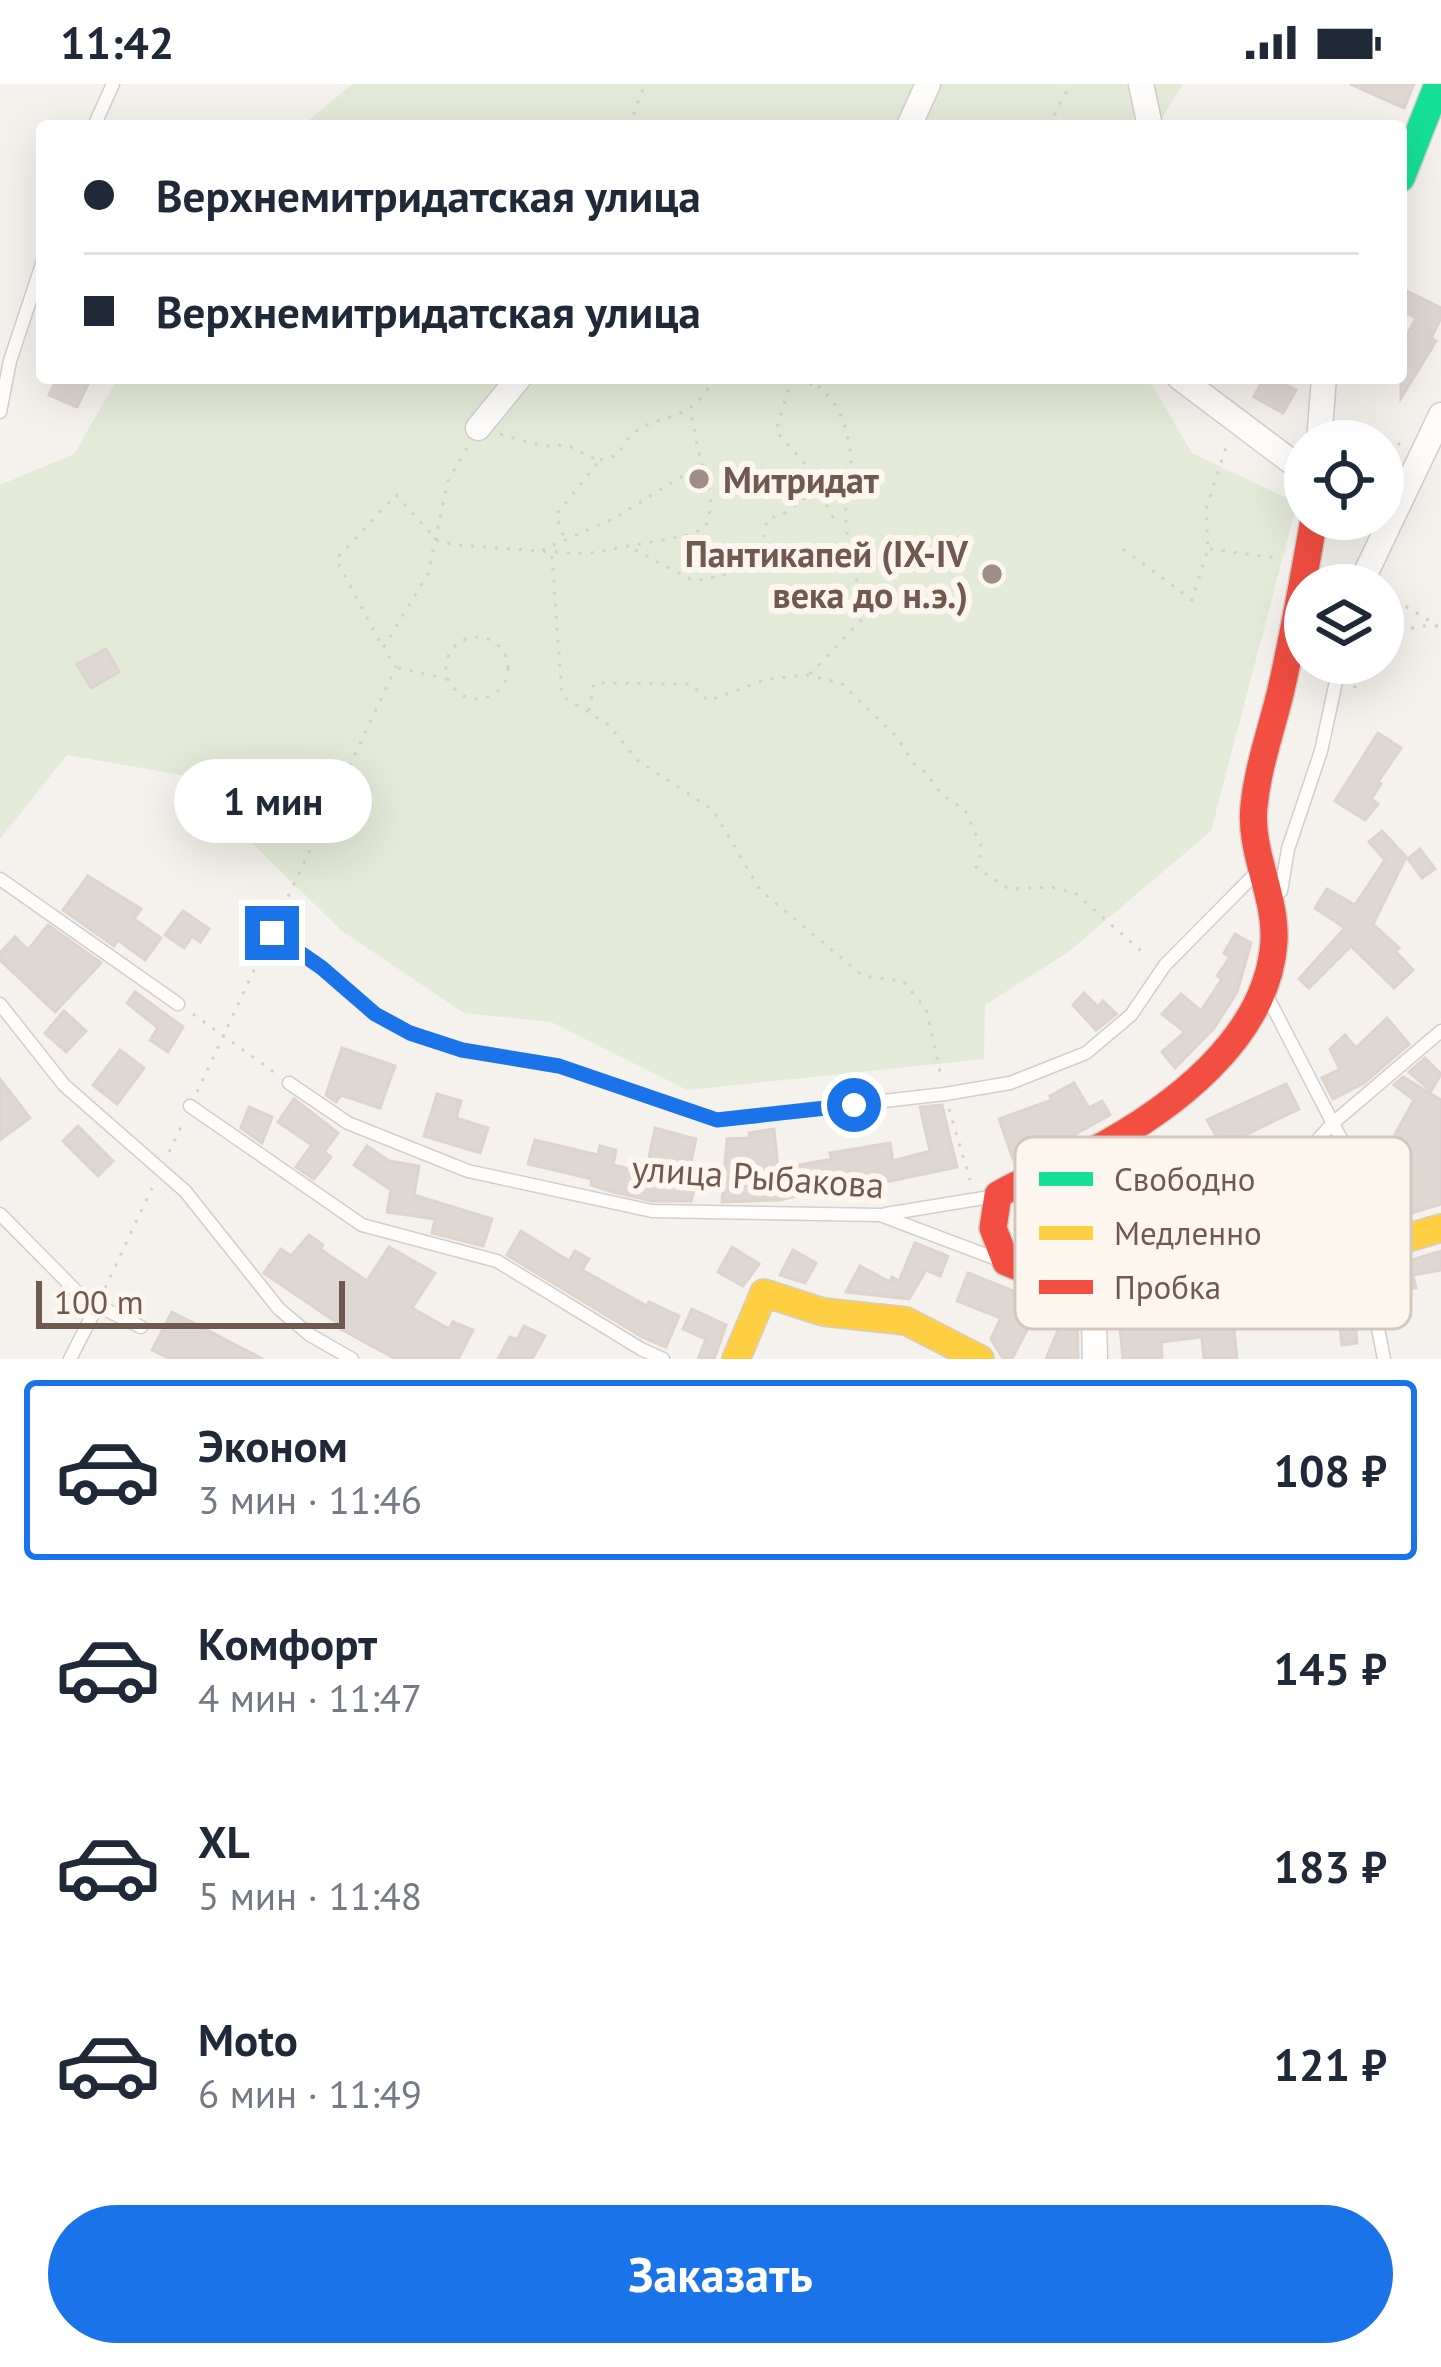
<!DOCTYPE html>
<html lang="ru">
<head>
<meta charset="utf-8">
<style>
  body { margin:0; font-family:"PT Sans",sans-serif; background:#f6f6f7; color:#1f2937; height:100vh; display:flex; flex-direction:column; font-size:45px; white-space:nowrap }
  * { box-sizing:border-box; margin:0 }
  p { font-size:39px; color:#747a83 }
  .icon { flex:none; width:66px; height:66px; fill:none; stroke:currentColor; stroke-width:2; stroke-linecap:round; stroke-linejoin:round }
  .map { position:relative; height:1275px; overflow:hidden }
  .drawer { display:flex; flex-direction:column; background:#fff; flex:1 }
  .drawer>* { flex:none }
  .banner { position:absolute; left:36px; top:36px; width:1371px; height:264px; border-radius:12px; box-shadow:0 12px 48px #0002; display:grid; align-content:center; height:264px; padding:0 48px; background:#fff }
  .tools { position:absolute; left:1284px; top:336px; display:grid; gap:24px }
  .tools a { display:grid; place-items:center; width:120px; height:120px; border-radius:50%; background:#fff; box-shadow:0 12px 48px #0002; font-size:60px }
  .scale { position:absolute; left:36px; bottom:30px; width:309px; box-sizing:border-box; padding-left:12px; border:6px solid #70594f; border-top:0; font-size:33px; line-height:42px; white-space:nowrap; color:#70594f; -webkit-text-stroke:9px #fdf6ee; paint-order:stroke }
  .end { position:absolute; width:54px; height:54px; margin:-27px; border:15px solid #1a73e8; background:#fff; box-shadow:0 0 0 6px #fff }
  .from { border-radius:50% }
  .bubble { position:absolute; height:84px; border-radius:42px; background:#fff; box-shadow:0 12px 48px #0002; font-size:39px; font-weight:700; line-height:84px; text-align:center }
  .banner b { display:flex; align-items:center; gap:42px; height:114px; font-size:45px }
  .banner b+b { border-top:3px solid #e0e1e3 }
  .banner i { width:30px; height:30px; background:#1f2937 }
  ul { padding:21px 0 0; list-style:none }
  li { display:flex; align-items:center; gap:36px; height:180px; margin:0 24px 18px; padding:0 24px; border:6px solid transparent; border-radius:12px }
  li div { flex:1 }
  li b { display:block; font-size:45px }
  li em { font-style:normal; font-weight:700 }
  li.current { border-color:#1a73e8 }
  li>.icon { width:108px; height:108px; stroke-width:1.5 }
  .cta { display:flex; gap:24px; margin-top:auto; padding:24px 48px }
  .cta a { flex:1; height:138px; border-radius:72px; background:#1a73e8; color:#fff; font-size:48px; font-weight:700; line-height:138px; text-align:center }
  .status { display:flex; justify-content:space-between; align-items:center; height:84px; padding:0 60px; background:#fff; direction:ltr }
  .status svg { height:33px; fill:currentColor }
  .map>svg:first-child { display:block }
</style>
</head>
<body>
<div class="status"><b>11:42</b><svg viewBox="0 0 49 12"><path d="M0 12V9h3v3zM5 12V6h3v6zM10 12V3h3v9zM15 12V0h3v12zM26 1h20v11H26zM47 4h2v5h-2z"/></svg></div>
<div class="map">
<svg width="1441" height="1275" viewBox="0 0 1441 1275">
  <rect width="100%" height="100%" fill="#f5f1ec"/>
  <g fill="#e4ead8">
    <path d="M 352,0 L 1183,0 L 1156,42 L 302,42 Z"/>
    <path d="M 118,294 L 1148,294 L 1192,369 L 1297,419 L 1211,747 L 1067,869 L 985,921 L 984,975 L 687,1006 L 551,938 L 464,929 L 342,847 L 182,691 L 67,671 L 0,755 L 0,401 L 74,370 Z"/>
  </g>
  <g fill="#ded7d2" stroke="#ddd4cf" stroke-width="3">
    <path d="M 1350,0 L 1414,0 L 1404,24 Z"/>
    <path d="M 1401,204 L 1441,224 L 1441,234 L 1431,254 L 1436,257 L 1401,314 L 1401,263 L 1416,234 L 1401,226 Z"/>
    <path d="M 57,294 L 91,294 L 77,323 L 49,311 Z"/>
    <path d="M 1264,294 L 1273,294 L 1296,306 L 1283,329 L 1254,313 Z"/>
    <path d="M 106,565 L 119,588 L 91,604 L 77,580 Z"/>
    <path d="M 1378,649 L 1401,664 L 1378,698 L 1381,700 L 1371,715 L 1378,720 L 1365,736 L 1335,717 Z"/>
    <path d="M 1382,747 L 1406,773 L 1373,840 L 1399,864 L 1395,867 L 1413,886 L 1394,904 L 1351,862 L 1309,904 L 1299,895 L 1345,844 L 1315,824 L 1327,805 L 1355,821 L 1385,776 L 1369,758 Z"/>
    <path d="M 1420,765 L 1435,785 L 1422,794 L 1408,775 Z"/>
    <path d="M 88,792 L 141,825 L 134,835 L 161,854 L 145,876 L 118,856 L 114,862 L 63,826 Z"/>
    <path d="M 183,827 L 209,845 L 200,858 L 192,852 L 184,864 L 165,851 Z"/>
    <path d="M 48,841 L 101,879 L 55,928 L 0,876 L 0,869 L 15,853 L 28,866 Z"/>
    <path d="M 1235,850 L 1251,859 L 1237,908 L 1214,944 L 1175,984 L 1162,968 L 1185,948 L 1162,930 L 1181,910 L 1201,927 L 1222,895 L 1217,892 L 1230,873 L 1224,869 Z"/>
    <path d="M 135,908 L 183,943 L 168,968 L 150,956 L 158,944 L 127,919 Z"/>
    <path d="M 1084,909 L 1098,923 L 1103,917 L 1116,930 L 1096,946 L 1073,921 Z"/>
    <path d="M 64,927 L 86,947 L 66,968 L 45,949 Z"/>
    <path d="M 1387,934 L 1409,960 L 1364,999 L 1333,1015 L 1322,994 L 1340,985 L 1330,965 L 1345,951 L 1356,964 Z"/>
    <path d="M 342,964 L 395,982 L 380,1024 L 341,1011 L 336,1018 L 326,1011 Z"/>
    <path d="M 120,966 L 144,984 L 117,1020 L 93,1001 Z"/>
    <path d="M 1425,974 L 1441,990 L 1431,1007 L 1409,988 Z"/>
    <path d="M 1403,993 L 1441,1016 L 1441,1120 L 1409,1130 L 1394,1086 L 1380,1063 L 1392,1056 L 1414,1016 L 1394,1001 Z"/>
    <path d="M 0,995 L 30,1034 L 0,1056 Z"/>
    <path d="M 1074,999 L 1089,1024 L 1102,1017 L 1110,1031 L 1070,1053 L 1013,1075 L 999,1035 L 1052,1016 L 1050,1012 Z"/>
    <path d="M 1286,1000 L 1299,1025 L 1222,1062 L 1207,1036 Z"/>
    <path d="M 437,1010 L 461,1017 L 456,1034 L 488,1044 L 480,1069 L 424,1052 Z"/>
    <path d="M 294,1015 L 338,1049 L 324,1068 L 331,1073 L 314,1095 L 296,1083 L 312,1061 L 278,1038 Z"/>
    <path d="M 942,1021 L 957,1083 L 838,1108 L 837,1102 L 780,1116 L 722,1118 L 727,1055 L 750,1054 L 749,1049 L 774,1045 L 778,1085 L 832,1075 L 830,1069 L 890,1059 L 893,1077 L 930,1067 L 920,1023 Z"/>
    <path d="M 249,1023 L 272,1033 L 262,1059 L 241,1044 Z"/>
    <path d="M 78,1042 L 113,1077 L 98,1092 L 63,1057 Z"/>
    <path d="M 655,1044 L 696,1055 L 689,1086 L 699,1088 L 691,1117 L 653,1117 L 613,1108 L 591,1101 L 592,1095 L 528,1080 L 535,1056 L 598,1071 L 600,1062 L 616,1066 L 613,1081 L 646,1089 Z"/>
    <path d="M 367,1062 L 389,1077 L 419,1082 L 414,1111 L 492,1135 L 483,1162 L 432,1149 L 435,1135 L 387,1128 L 391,1106 L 354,1081 Z"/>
    <path d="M 521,1147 L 569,1177 L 575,1167 L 589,1175 L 582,1186 L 647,1222 L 649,1218 L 679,1232 L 666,1263 L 642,1253 L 507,1171 Z"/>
    <path d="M 309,1151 L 323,1161 L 320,1165 L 367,1197 L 389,1163 L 435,1189 L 412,1224 L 449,1245 L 453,1238 L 473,1246 L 458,1275 L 396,1275 L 337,1243 L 339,1240 L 264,1189 L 281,1165 L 291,1172 Z"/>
    <path d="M 915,1159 L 948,1172 L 940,1192 L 926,1186 L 909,1215 L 846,1208 L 860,1182 L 890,1198 L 892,1193 L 899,1197 Z"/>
    <path d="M 732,1163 L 759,1180 L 743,1202 L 718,1188 Z"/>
    <path d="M 793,1166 L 816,1179 L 805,1199 L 780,1191 Z"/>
    <path d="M 1441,1167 L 1441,1186 L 1413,1191 L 1416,1204 L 1382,1208 L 1378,1191 L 1383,1191 L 1381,1185 Z"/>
    <path d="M 968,1189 L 1041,1218 L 1012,1275 L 1002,1273 L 991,1255 L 1001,1234 L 957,1217 Z"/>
    <path d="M 1306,1198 L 1309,1228 L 1233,1236 L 1237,1275 L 1204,1275 L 1202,1253 L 1161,1258 L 1162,1273 L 1154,1275 L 1123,1275 L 1117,1212 Z"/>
    <path d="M 1077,1219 L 1078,1275 L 1046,1275 L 1069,1220 Z"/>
    <path d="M 692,1225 L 726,1241 L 714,1275 L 698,1275 L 706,1255 L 683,1245 Z"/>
    <path d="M 172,1228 L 263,1275 L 171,1275 L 152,1266 Z"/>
    <path d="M 1355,1235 L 1357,1259 L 1342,1261 L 1339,1236 Z"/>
    <path d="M 524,1242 L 545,1252 L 532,1275 L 498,1275 L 510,1253 L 517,1256 Z"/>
  </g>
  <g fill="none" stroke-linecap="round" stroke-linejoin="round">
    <g stroke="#d4ceca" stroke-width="15">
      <g id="lane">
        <path d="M 94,42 L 113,0"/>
        <path d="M 0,328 L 10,277 L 42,180"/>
        <path d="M 0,795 L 178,920"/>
        <path d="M 1281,807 L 1288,765 L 1321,667 L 1340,579"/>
        <path d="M 271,849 L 322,884 L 375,930 L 409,949 L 462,966 L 559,982 L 717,1036 L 945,1010 L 1010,999 L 1086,969 L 1131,931 L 1165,881 L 1258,787"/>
        <path d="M 1267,912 L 1355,1082 L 1384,1158"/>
        <path d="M 0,920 L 64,1001 L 185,1107 L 279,1225 L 310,1251 L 352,1275"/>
        <path d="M 289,999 L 348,1039 L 468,1087 L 652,1127 L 880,1131 L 994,1174"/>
        <path d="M 190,1022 L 362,1141 L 497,1177 L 641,1265 L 663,1275"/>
        <path d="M 1040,1105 L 1250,1075 L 1314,1060 L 1333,1039 L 1441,947"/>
        <path d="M 0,1130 L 84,1215 L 141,1243"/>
        <path d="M 886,1130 L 996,1112"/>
        <path d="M 1364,1174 L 1384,1275"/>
        <path d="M 70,1275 L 97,1222"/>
      </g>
    </g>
    <g stroke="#d4ceca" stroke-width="27">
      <g id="street">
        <path d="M 1141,0 L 1150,42"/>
        <path d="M 909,42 L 928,0"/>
        <path d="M 1180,294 L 1305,388"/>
        <path d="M 478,344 L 519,294"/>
        <path d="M 1319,357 L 1324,294"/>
        <path d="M 1362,497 L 1441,331"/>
        <path d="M 1093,1192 L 1095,1275"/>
      </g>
    </g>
    <g stroke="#d4cec8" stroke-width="30">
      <path id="fast" d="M 1401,94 L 1438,0"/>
    </g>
    <g stroke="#d4cec8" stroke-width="30">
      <g id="slow">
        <path d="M 1125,1189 L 1363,1167 L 1441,1144"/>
        <path d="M 736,1275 L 764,1209 L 823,1228 L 906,1237 L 980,1275"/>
      </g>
    </g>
    <g stroke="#d4cec8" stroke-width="30">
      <path id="jam" d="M 1125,1189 L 1051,1196 L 1006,1178 L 993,1144 L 998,1111 C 1027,1093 1059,1084 1089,1069 C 1169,1027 1268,955 1274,857 C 1276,810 1249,768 1254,722 C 1258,682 1272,644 1281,606 C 1294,549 1304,492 1314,435"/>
    </g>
    <g stroke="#d6d0cc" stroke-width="3" stroke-dasharray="3 9" stroke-linecap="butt">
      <path d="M 629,42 L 645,0"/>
      <path d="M 1049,42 L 1070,0"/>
      <path d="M 792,294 L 776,347 L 813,389 L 817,402"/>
      <path d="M 799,294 L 818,304"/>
      <path d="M 500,350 L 541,362 L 567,361 L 599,377 L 556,431 L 564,453"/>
      <path d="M 467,364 L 448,397 L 428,490 L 383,564 L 336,475 L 396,411 L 438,457 L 456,461 L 585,470 L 689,451 L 705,444 C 719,410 702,389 696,355 C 694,342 695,338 688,326"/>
      <path d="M 600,376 L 618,371 C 641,319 690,351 713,294"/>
      <path d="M 1383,378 L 1392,362 L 1402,359"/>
      <path d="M 1123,465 L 1192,516 L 1208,465 L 1206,425 L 1228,357"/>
      <path d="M 1210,465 L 1277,474"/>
      <path d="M 542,466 L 613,435 L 702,380"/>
      <path d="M 635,466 L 694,497 C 743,487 760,489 767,435 L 783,430 L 818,405 L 833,433 L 843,431"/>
      <path d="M 552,472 L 562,612 L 609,641 L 637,676 L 713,726 L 760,806 L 863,892 L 903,897 L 926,925 L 941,992"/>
      <path d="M 1385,510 L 1438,542"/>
      <circle cx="477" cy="584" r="31"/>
      <path d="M 1383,566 C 1397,547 1417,538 1441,543"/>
      <path d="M 398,584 L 447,595"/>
      <path d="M 810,590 L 871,526 C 853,497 849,470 846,437 C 844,418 851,399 851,381 C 851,357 841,317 820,306 L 817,294"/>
      <path d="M 1354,604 L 1374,579"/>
      <path d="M 589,627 L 594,599 L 691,600 L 708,617 L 767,595 L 808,591 L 841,599 L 897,653 L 913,679 L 926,689 L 942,711 L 965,726 L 983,766 L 976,783 L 1009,805 L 1051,803 L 1075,809 L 1147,872"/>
      <path d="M 278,834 L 396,583 L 383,564"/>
      <path d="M 193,930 L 278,991"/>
      <path d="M 197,1008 L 264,865"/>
      <path d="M 949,1025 L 970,1096"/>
      <path d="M 169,1068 L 183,1039"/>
      <path d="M 105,1204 L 152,1104"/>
    </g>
    <use href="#lane" stroke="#fefdfc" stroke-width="12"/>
    <use href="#street" stroke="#fefdfc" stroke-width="24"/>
    <use href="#fast" stroke="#16e098" stroke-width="27"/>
    <use href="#slow" stroke="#ffcf43" stroke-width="27"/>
    <use href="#jam" stroke="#f24e42" stroke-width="27"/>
  </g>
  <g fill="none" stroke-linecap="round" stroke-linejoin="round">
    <path stroke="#1a73e8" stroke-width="15" d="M 272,849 L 322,884 L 375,930 L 410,949 L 462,966 L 559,982 L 717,1036 L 854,1021"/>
  </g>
  <g fill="#9f8e86" stroke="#fdf6ee" stroke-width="4.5">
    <circle cx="699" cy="395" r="12"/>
    <circle cx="992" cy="490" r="12"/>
  </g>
  <g text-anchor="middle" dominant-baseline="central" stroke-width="12" stroke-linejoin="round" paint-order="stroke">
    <g font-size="36" font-weight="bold" fill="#70594f" stroke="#fdf6ee" text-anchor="start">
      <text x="723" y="395">Митридат</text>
      <text x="968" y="469" text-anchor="end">Пантикапей (IX-IV<tspan x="968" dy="41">века до н.э.)</tspan></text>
    </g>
    <g font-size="36" fill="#70594f" stroke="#fdf6ee">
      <text transform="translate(758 1092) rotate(4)">улица Рыбакова</text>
    </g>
  </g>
  <rect x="1015" y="1053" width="396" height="192" rx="18" fill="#fdf6ee" stroke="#d3c7be" stroke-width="3"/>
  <rect x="1039" y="1088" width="54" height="14" fill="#16e098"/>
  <rect x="1039" y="1142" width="54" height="14" fill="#ffcf43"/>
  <rect x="1039" y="1196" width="54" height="14" fill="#f24e42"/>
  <g font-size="33" fill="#70594f">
    <text x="1114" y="1107">Свободно</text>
    <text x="1114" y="1161">Медленно</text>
    <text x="1114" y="1215">Пробка</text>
  </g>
</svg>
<div class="tools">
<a><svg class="icon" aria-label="locate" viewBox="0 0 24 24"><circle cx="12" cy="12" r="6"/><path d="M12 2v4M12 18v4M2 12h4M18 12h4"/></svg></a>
<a><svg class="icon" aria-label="layers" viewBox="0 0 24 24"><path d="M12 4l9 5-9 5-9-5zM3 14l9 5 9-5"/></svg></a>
</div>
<div class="scale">100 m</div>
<i class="end from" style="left:854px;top:1021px"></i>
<i class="end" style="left:272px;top:849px"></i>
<div class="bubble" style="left:174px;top:675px;width:198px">1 мин</div>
<div class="banner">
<b><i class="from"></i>Верхнемитридатская улица</b>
<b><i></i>Верхнемитридатская улица</b>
</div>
</div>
<section class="drawer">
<ul>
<li class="current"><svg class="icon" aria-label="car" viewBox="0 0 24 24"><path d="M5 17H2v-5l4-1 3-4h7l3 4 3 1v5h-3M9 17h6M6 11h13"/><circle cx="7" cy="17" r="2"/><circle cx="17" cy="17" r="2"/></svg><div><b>Эконом</b><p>3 мин · 11:46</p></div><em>108 ₽</em></li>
<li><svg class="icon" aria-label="car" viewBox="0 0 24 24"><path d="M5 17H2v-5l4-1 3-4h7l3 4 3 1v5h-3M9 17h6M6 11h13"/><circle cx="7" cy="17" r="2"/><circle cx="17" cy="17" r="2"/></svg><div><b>Комфорт</b><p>4 мин · 11:47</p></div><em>145 ₽</em></li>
<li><svg class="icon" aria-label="car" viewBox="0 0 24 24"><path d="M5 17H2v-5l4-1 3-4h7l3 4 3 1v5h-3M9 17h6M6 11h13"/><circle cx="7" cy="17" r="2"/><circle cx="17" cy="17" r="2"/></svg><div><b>XL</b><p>5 мин · 11:48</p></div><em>183 ₽</em></li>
<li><svg class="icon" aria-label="car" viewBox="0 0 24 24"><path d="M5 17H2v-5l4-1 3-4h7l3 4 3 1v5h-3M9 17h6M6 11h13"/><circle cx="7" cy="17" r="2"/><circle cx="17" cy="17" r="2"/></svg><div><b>Moto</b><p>6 мин · 11:49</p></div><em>121 ₽</em></li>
</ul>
<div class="cta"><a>Заказать</a></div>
</section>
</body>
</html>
